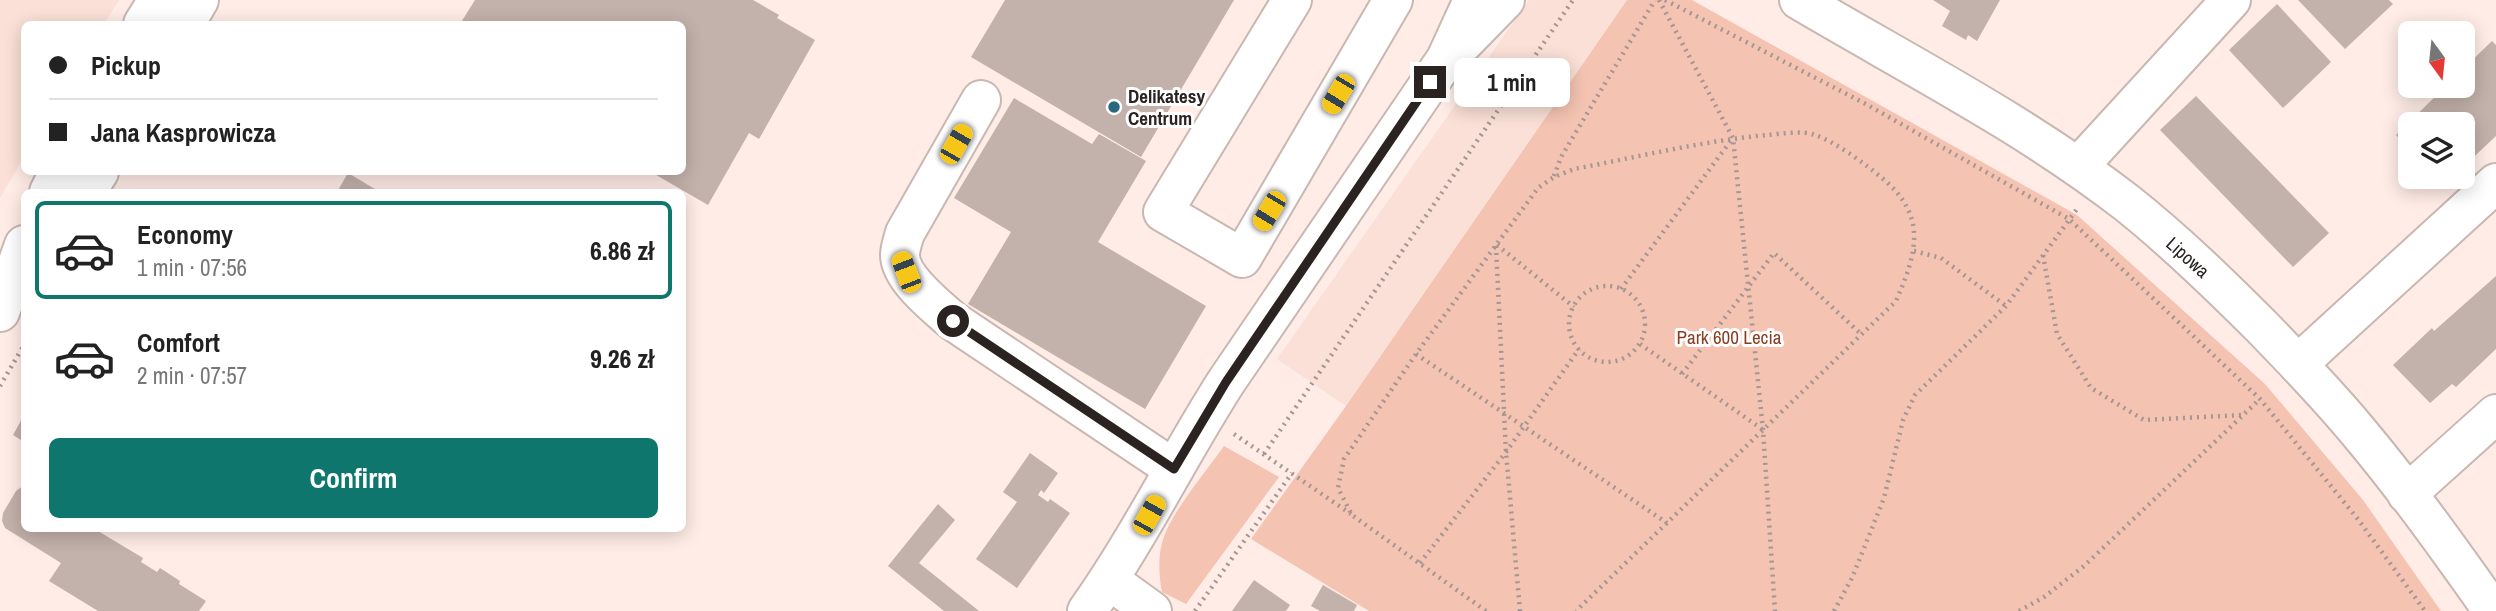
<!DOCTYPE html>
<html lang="en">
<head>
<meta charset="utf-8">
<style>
  body { margin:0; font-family:"Archivo Narrow",sans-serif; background:#f6f6f6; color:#222; height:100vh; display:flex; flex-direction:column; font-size:26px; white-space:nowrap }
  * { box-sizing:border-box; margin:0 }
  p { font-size:23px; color:#767676 }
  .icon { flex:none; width:38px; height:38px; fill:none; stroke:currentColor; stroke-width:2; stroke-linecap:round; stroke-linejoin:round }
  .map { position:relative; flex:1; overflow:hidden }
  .panel { position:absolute; left:21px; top:189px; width:665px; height:343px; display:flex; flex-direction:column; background:#fff; border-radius:10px; box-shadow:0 4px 18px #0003 }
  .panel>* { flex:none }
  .hud { position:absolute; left:21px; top:21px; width:665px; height:154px; border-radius:10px; box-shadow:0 4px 18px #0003; display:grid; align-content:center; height:154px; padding:0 28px; background:#fff }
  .needle { width:46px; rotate:165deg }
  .tools { position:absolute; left:2398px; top:21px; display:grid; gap:14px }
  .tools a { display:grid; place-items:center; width:77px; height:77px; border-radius:10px; background:#fff; box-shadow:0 4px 18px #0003; font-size:35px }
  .end { position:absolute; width:32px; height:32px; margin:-16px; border:9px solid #2a2321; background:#fff; box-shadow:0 0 0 4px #fff }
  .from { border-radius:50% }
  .bubble { position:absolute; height:49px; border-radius:10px; background:#fff; box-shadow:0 4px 18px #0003; font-size:23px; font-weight:700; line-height:49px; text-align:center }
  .car { position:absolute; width:21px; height:42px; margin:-21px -10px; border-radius:9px; box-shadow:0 0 5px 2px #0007; background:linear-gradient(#f5c518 24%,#345 0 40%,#f5c518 0 76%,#345 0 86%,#f5c518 0) }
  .hud b { display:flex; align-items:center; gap:24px; height:66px; font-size:26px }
  .hud b+b { border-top:2px solid #e0e0e0 }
  .hud i { width:18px; height:18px; background:#222 }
  ul { padding:12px 0 0; list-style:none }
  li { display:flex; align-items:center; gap:21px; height:98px; margin:0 14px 10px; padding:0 14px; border:4px solid transparent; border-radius:10px }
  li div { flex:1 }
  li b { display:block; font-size:26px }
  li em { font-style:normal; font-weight:700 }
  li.selected { border-color:#0f766e }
  li>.icon { width:63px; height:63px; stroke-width:1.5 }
  .cta { display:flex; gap:14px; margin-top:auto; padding:14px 28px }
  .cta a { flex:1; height:80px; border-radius:10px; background:#0f766e; color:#fff; font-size:28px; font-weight:700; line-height:80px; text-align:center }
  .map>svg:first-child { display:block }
</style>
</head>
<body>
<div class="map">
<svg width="2496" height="611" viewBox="0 0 2496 611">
  <rect width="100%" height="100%" fill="#ffece6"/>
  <g fill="#fae0d6">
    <path d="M 0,0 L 119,0 L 104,24 L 24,24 L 24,157 L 0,198 Z"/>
    <path d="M 1529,0 L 1627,0 L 1346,406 L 1277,359 Z"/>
  </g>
  <g fill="#f4c3b1">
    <path d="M 1627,0 L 1692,0 L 2077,215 L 2265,384 L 2363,500 L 2441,611 L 1369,611 L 1251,539 L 1346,406 Z"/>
    <path d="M 1224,446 L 1279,477 L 1186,604 L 1162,592 C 1159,577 1158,558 1162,543 C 1170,513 1206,472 1224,446 Z"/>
  </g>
  <g fill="#c3b1ab">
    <path d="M 475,0 L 753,0 L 779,15 L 777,18 L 815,40 L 759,139 L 749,133 L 708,205 L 651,172 L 682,172 L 682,24 L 460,24 Z"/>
    <path d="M 1005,0 L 1234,0 L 1141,157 L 971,57 Z"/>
    <path d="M 1933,0 L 2000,0 L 1977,41 L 1968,35 L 1966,40 L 1942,26 L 1950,11 Z"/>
    <path d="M 2298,0 L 2389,0 L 2393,4 L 2345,49 Z"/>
    <path d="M 2277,4 L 2331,62 L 2283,108 L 2229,50 Z"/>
    <path d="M 2492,41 L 2496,45 L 2496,136 L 2462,168 L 2462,124 L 2410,124 L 2410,149 L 2396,135 L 2446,86 L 2462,86 L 2462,70 Z"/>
    <path d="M 2196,96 L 2329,233 L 2293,267 L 2160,130 Z"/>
    <path d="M 1014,98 L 1092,144 L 1099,134 L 1146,161 L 1098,242 L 1206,306 L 1145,409 L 968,304 L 1011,232 L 954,198 Z"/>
    <path d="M 348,173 L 380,192 L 337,192 Z"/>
    <path d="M 2496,276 L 2496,349 L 2456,387 L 2452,384 L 2430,403 L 2393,365 L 2432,328 L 2434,331 Z"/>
    <path d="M 24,415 L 24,442 L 13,435 Z"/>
    <path d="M 1030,453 L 1058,473 L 1044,493 L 1041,490 L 1038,495 L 1048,502 L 1050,499 L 1070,513 L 1017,588 L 976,559 L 1017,502 L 1003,492 Z"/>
    <path d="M 24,485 L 24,528 L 93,528 L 143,558 L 141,562 L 157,572 L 160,568 L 180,581 L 179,584 L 206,601 L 199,611 L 98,611 L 49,581 L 61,563 L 5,528 L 2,521 L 3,513 L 16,491 Z"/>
    <path d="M 938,504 L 955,520 L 919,563 L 979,611 L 944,611 L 888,566 Z"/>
    <path d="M 1254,580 L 1290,605 L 1286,611 L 1232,611 Z"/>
    <path d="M 1323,585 L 1357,605 L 1354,611 L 1320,611 L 1311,606 Z"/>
  </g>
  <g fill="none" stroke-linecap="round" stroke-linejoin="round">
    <g stroke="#c9b7b1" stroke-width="42">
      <g id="minor">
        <path d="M 1292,0 L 1163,212 L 1242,258 L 1393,0"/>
        <path d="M 1799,0 C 1909,65 2025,124 2127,203 C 2175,241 2220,285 2263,328 C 2295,361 2327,394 2356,429 C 2405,487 2449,549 2493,611"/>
        <path d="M 143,24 L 158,0"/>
        <path d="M 185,24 L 199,0"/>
        <path d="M 1463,43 L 1505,0"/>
        <path d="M 981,100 L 905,233 C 903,240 900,248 900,255 C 900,278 937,307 953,321 L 1174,469"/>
        <path d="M 2078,167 L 2231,0"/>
        <path d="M 49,192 L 59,172"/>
        <path d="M 86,192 L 99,172"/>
        <path d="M 0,312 L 24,245"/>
        <path d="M 2298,364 L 2496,183"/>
        <path d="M 2407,494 L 2496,414"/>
        <path d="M 1109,580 L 1152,611"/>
        <path d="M 1087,611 C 1139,538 1178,457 1226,382 L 1446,59 L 1473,0"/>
      </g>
    </g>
    <g stroke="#a49692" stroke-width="4.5" stroke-dasharray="2 5" stroke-linecap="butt">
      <path d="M 1659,0 L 1733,138 L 1763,430 L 1775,611"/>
      <path d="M 1665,0 L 1864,103 L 2069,219 L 2260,399 L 2357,518 L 2425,611"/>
      <path d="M 1554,176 L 1561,157 L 1655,0"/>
      <path d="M 1497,245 L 1574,307"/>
      <path d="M 1496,246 L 1506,452 L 1520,611"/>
      <path d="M 1914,251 L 1941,258 L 2006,306"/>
      <path d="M 2043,255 L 2057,334 L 2091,388 L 2144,420 L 2243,415"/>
      <circle cx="1607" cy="324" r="38"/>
      <path d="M 1621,289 L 1732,139"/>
      <path d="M 1640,344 L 1762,429"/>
      <path d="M 1416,354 L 1667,523"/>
      <path d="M 1682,374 L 1774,253 L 1862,335"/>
      <path d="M 0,386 L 24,345"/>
      <path d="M 1234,434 L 1351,514"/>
      <path d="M 1264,454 L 1573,0"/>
      <path d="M 1420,563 L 1506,452 L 1579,349"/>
      <path d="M 1195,611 L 1292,473"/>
      <path d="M 1486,611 L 1352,515 L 1338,488 L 1344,459 L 1416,354 L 1538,188 L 1554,177 L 1574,169 C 1638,157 1702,141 1767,135 C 1781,134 1802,130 1815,135 C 1836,142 1865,164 1882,178 C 1928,216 1917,253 1896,301 L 1576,611"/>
      <path d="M 1834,611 L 1852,578 L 1884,498 L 1903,420 L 1915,395 L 2006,306 L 2077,209"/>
      <path d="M 2019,611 L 2044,597 L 2084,566 L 2260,399"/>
    </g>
    <use href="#minor" stroke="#fff" stroke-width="38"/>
  </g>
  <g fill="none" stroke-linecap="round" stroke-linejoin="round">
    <path stroke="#2a2321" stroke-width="9" d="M 953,321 L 1174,469 L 1226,382 L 1430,82"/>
  </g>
  <circle fill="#28697d" stroke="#fff" stroke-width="2.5" cx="1114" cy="107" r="7"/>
  <g text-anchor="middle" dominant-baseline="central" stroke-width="6" stroke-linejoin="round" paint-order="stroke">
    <g font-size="19" font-weight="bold" fill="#2a2321" stroke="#fff" text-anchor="start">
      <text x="1128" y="96">Delikatesy<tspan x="1128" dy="22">Centrum</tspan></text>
    </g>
    <g font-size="19" fill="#2a2321" stroke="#fff">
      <text transform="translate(2188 257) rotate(42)">Lipowa</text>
    </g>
    <g font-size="19" fill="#883d20" stroke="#fff">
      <text x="1729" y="337">Park 600 Lecia</text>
    </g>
  </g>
</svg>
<div class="tools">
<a><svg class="needle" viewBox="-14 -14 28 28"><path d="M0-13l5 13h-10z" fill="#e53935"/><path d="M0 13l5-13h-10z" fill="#767676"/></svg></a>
<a><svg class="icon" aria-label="layers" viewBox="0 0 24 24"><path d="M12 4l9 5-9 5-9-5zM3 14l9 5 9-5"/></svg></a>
</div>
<i class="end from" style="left:953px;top:321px"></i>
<i class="end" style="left:1430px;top:82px"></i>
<div class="bubble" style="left:1454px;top:58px;width:116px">1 min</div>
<i class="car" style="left:1338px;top:94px;rotate:211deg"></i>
<i class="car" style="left:956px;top:144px;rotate:30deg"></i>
<i class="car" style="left:1269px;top:211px;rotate:211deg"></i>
<i class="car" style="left:906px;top:272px;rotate:339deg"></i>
<i class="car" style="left:1149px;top:515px;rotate:29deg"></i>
<div class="hud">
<b><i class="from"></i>Pickup</b>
<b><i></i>Jana Kasprowicza</b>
</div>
<section class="panel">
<ul>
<li class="selected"><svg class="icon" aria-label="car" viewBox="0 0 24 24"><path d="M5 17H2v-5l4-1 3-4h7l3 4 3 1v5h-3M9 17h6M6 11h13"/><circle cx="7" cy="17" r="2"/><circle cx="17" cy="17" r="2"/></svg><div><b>Economy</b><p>1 min · 07:56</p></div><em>6.86 zł</em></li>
<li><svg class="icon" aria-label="car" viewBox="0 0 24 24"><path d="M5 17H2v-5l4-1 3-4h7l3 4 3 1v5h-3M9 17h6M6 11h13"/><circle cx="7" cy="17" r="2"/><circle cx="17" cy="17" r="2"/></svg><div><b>Comfort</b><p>2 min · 07:57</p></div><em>9.26 zł</em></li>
</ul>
<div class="cta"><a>Confirm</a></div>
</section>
</div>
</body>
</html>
